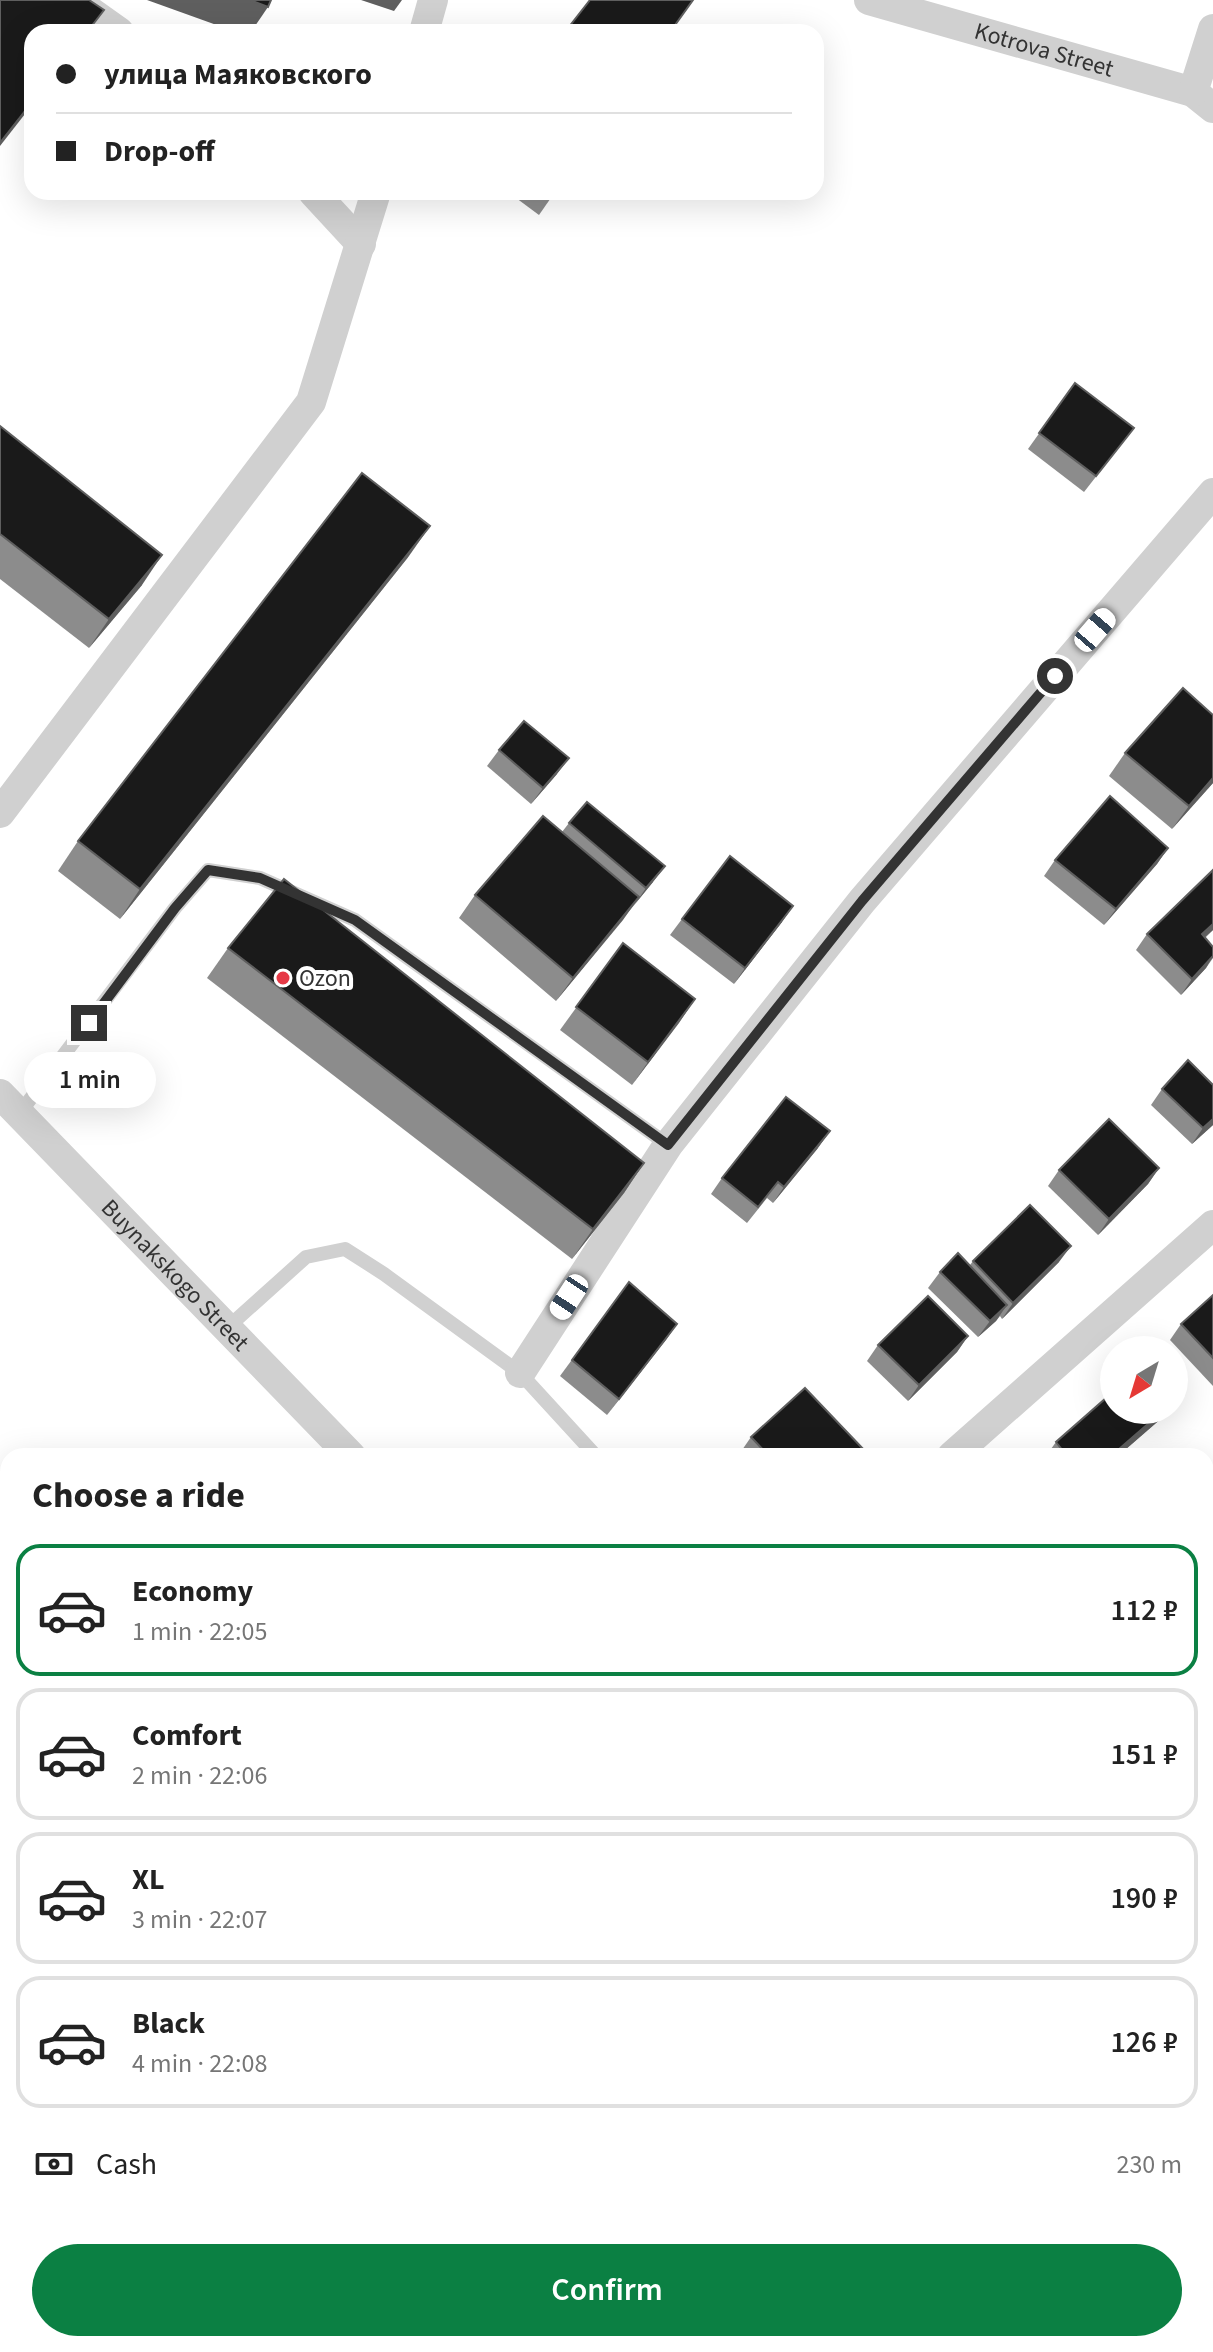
<!DOCTYPE html>
<html lang="en">
<head>
<meta charset="utf-8">
<style>
  body { margin:0; font-family:"Source Sans 3",sans-serif; background:#f2f2f2; color:#222; height:100vh; display:flex; flex-direction:column; font-size:30px; white-space:nowrap }
  * { box-sizing:border-box; margin:0 }
  p { font-size:26px; color:#767676 }
  .icon { flex:none; width:44px; height:44px; fill:none; stroke:currentColor; stroke-width:2; stroke-linecap:round; stroke-linejoin:round }
  .map { position:relative; flex:1; overflow:hidden }
  .side { position:absolute; left:0px; top:1448px; width:1214px; height:904px; display:flex; flex-direction:column; background:#fff; border-radius:24px 24px 0 0; box-shadow:0 8px 32px #0002 }
  .side>* { flex:none }
  .guide { position:absolute; left:24px; top:24px; width:800px; height:176px; border-radius:24px; box-shadow:0 8px 32px #0002; display:grid; align-content:center; height:176px; padding:0 32px; background:#fff }
  .needle { width:52px; rotate:218deg }
  .tools { position:absolute; left:1100px; top:1336px; display:grid; gap:16px }
  .tools a { display:grid; place-items:center; width:88px; height:88px; border-radius:50%; background:#fff; box-shadow:0 8px 32px #0002; font-size:40px }
  .end { position:absolute; width:36px; height:36px; margin:-18px; border:10px solid #333; background:#fff; box-shadow:0 0 0 4px #fff }
  .from { border-radius:50% }
  .bubble { position:absolute; height:56px; border-radius:28px; background:#fff; box-shadow:0 8px 32px #0002; font-size:26px; font-weight:600; line-height:56px; text-align:center }
  .car { position:absolute; width:24px; height:48px; margin:-24px -12px; border-radius:10px; box-shadow:0 0 6px 2px #0007; background:linear-gradient(#fff 24%,#345 0 40%,#fff 0 76%,#345 0 86%,#fff 0) }
  .guide b { display:flex; align-items:center; gap:28px; height:76px; font-size:30px }
  .guide b+b { border-top:2px solid #e0e0e0 }
  .guide i { width:20px; height:20px; background:#222 }
  ul { padding:0; list-style:none }
  li { display:flex; align-items:center; gap:24px; height:132px; margin:0 16px 12px; padding:0 16px; border:4px solid #e0e0e0; border-radius:24px }
  li div { flex:1 }
  li b { display:block; font-size:30px }
  li em { font-style:normal; font-weight:600 }
  li.current { border-color:#0b8043 }
  li>.icon { width:72px; height:72px; stroke-width:1.5 }
  h2 { padding:0 32px; font-size:36px; line-height:96px }
  .pay { display:flex; align-items:center; gap:20px; height:88px; padding:0 32px; font-size:30px }
  .pay p { margin-inline-start:auto }
  .primary-button { display:flex; gap:16px; margin-top:auto; padding:16px 32px }
  .primary-button a { flex:1; height:92px; border-radius:48px; background:#0b8043; color:#fff; font-size:32px; font-weight:600; line-height:92px; text-align:center }
  .map>svg:first-child { display:block }
</style>
</head>
<body>
<div class="map">
<svg width="1213" height="2352" viewBox="0 0 1213 2352">
  <rect width="100%" height="100%" fill="#fff"/>
  <g fill="none" stroke-linecap="round" stroke-linejoin="round">
    <g stroke="#d0d0d0" stroke-width="14">
      <path d="M 19,1114 L 175,908 L 208,870 L 260,878 L 355,920 L 668,1145"/>
      <path d="M 227,1328 L 306,1257 L 345,1249 L 384,1274 L 520,1373 L 596,1456"/>
    </g>
    <g stroke="#d0d0d0" stroke-width="30">
      <path d="M 74,0 L 119,32"/>
      <path id="s1" d="M 869,0 L 1193,92 L 1213,108"/>
      <path d="M 424,32 L 433,0"/>
      <path d="M 1193,92 L 1213,29"/>
      <path d="M 313,192 L 361,244"/>
      <path d="M 0,813 L 311,402 L 376,192"/>
      <path id="s2" d="M 0,1094 L 351,1456"/>
      <path d="M 520,1373 L 668,1145 L 862,901 L 1213,493"/>
      <path d="M 952,1456 L 1213,1225"/>
      <path d="M 1206,1957 L 1213,1951"/>
      <path d="M 1190,2344 L 1197,2352"/>
      <path d="M 23,2352 L 31,2344"/>
      <path d="M 350,2352 L 353,2344"/>
      <path d="M 611,2352 L 613,2344"/>
      <path d="M 957,2352 L 959,2344"/>
    </g>
  </g>
  <g fill="#8c8c8c">
    <path d="M 508,192 L 555,192 L 539,215 Z"/>
    <path d="M 1075,383 L 1134,428 L 1084,492 L 1028,449 Z"/>
    <path d="M 0,426 L 142,585 L 89,648 L 0,579 Z"/>
    <path d="M 409,556 L 120,919 L 58,871 L 78,841 Z"/>
    <path d="M 499,750 L 557,774 L 531,804 L 487,766 Z"/>
    <path d="M 1125,753 L 1213,783 L 1172,829 L 1109,776 Z"/>
    <path d="M 569,823 L 653,882 L 556,1001 L 459,918 L 475,895 L 562,832 Z"/>
    <path d="M 1168,848 L 1157,864 L 1104,925 L 1044,876 L 1055,860 Z"/>
    <path d="M 1213,870 L 1213,930 L 1205,938 L 1213,947 L 1213,958 L 1206,968 L 1181,995 L 1136,950 L 1147,934 Z"/>
    <path d="M 682,919 L 782,922 L 734,984 L 670,935 Z"/>
    <path d="M 623,943 L 695,999 L 632,1085 L 560,1030 Z"/>
    <path d="M 228,948 L 644,1163 L 624,1193 L 572,1259 L 207,978 Z"/>
    <path d="M 1213,1085 L 1213,1125 L 1192,1144 L 1151,1105 L 1162,1089 Z"/>
    <path d="M 818,1148 L 773,1203 L 767,1198 L 747,1223 L 711,1194 L 722,1178 Z"/>
    <path d="M 1159,1168 L 1148,1184 L 1098,1235 L 1048,1186 L 1059,1170 Z"/>
    <path d="M 973,1261 L 1059,1262 L 1002,1319 L 1000,1316 L 996,1321 L 978,1337 L 928,1288 L 940,1272 L 970,1265 Z"/>
    <path d="M 629,1282 L 677,1324 L 607,1415 L 560,1376 Z"/>
    <path d="M 1213,1295 L 1213,1386 L 1170,1340 L 1181,1324 Z"/>
    <path d="M 968,1336 L 957,1352 L 908,1401 L 867,1361 L 878,1345 Z"/>
    <path d="M 1114,1410 L 1171,1410 L 1118,1456 L 1046,1456 L 1056,1442 Z"/>
    <path d="M 751,1437 L 865,1451 L 861,1456 L 743,1456 L 740,1453 Z"/>
    <path d="M 1213,1614 L 1213,1681 L 1206,1674 L 1206,1621 Z"/>
    <path d="M 8,1745 L 8,1770 L 2,1753 Z"/>
    <path d="M 1206,2021 L 1213,2028 L 1213,2154 L 1206,2147 Z"/>
  </g>
  <g fill="#5f5f5f">
    <path d="M 147,0 L 250,0 L 268,7 L 251,32 L 236,32 Z"/>
    <path d="M 361,0 L 402,0 L 394,11 Z"/>
    <path d="M 32,102 L 32,105 L 0,146 L 0,143 Z"/>
    <path d="M 430,526 L 409,556 L 120,919 L 140,889 Z"/>
    <path d="M 162,555 L 142,585 L 89,648 L 109,619 Z"/>
    <path d="M 569,758 L 557,774 L 531,804 L 543,788 Z"/>
    <path d="M 1213,778 L 1213,783 L 1172,829 L 1189,806 Z"/>
    <path d="M 1168,848 L 1157,864 L 1104,925 L 1116,909 Z"/>
    <path d="M 665,866 L 653,882 L 635,904 L 646,888 Z"/>
    <path d="M 639,897 L 623,920 L 556,1001 L 573,978 Z"/>
    <path d="M 793,906 L 782,922 L 734,984 L 745,968 Z"/>
    <path d="M 1213,924 L 1213,930 L 1190,950 L 1202,934 Z"/>
    <path d="M 1213,956 L 1206,968 L 1181,995 L 1192,979 Z"/>
    <path d="M 695,999 L 679,1023 L 632,1085 L 648,1062 Z"/>
    <path d="M 1213,1119 L 1213,1125 L 1192,1144 L 1203,1128 Z"/>
    <path d="M 830,1131 L 818,1148 L 773,1203 L 784,1187 Z"/>
    <path d="M 644,1163 L 624,1193 L 572,1259 L 593,1229 Z"/>
    <path d="M 1159,1168 L 1148,1184 L 1098,1235 L 1109,1219 Z"/>
    <path d="M 1071,1246 L 1059,1262 L 1002,1319 L 1013,1303 Z"/>
    <path d="M 1007,1305 L 996,1321 L 978,1337 L 990,1321 Z"/>
    <path d="M 677,1324 L 666,1340 L 607,1415 L 619,1399 Z"/>
    <path d="M 968,1336 L 957,1352 L 908,1401 L 919,1385 Z"/>
    <path d="M 1164,1410 L 1171,1410 L 1118,1456 L 1111,1456 Z"/>
    <path d="M 1213,1783 L 1213,1790 L 1206,1797 L 1206,1790 Z"/>
  </g>
  <g fill="#1a1a1a" stroke="#5f5f5f" stroke-width="2">
    <path d="M 0,0 L 89,0 L 104,10 L 87,32 L 32,32 L 32,102 L 0,143 Z"/>
    <path d="M 250,0 L 271,0 L 268,7 Z"/>
    <path d="M 590,0 L 693,0 L 670,32 L 565,32 Z"/>
    <path d="M 1075,383 L 1134,428 L 1096,476 L 1039,433 Z"/>
    <path d="M 0,426 L 162,555 L 109,619 L 0,534 Z"/>
    <path d="M 362,473 L 430,526 L 140,889 L 78,841 Z"/>
    <path d="M 1183,688 L 1213,715 L 1213,778 L 1189,806 L 1125,753 Z"/>
    <path d="M 524,721 L 569,758 L 543,788 L 499,750 Z"/>
    <path d="M 1110,796 L 1168,848 L 1116,909 L 1055,860 Z"/>
    <path d="M 587,802 L 665,866 L 646,888 L 569,823 Z"/>
    <path d="M 543,816 L 639,897 L 573,978 L 475,895 Z"/>
    <path d="M 730,856 L 793,906 L 745,968 L 682,919 Z"/>
    <path d="M 1213,870 L 1213,924 L 1202,934 L 1213,947 L 1213,956 L 1192,979 L 1147,934 Z"/>
    <path d="M 284,879 L 644,1163 L 593,1229 L 228,948 Z"/>
    <path d="M 623,943 L 695,999 L 648,1062 L 576,1007 Z"/>
    <path d="M 1188,1060 L 1213,1085 L 1213,1119 L 1203,1128 L 1162,1089 Z"/>
    <path d="M 786,1097 L 830,1131 L 784,1187 L 778,1182 L 758,1207 L 722,1178 Z"/>
    <path d="M 1109,1119 L 1159,1168 L 1109,1219 L 1059,1170 Z"/>
    <path d="M 1030,1205 L 1071,1246 L 1013,1303 L 973,1261 Z"/>
    <path d="M 958,1253 L 1007,1305 L 990,1321 L 940,1272 Z"/>
    <path d="M 629,1282 L 677,1324 L 619,1399 L 572,1360 Z"/>
    <path d="M 1213,1295 L 1213,1358 L 1181,1324 Z"/>
    <path d="M 928,1296 L 968,1336 L 919,1385 L 878,1345 Z"/>
    <path d="M 805,1388 L 865,1451 L 859,1456 L 769,1456 L 751,1437 Z"/>
    <path d="M 1174,1389 L 1180,1396 L 1174,1402 Z"/>
    <path d="M 1114,1391 L 1114,1410 L 1164,1410 L 1111,1456 L 1067,1456 L 1056,1442 Z"/>
    <path d="M 1213,1614 L 1213,1654 L 1206,1647 L 1206,1621 Z"/>
    <path d="M 1206,1680 L 1213,1686 L 1213,1783 L 1206,1789 Z"/>
    <path d="M 1206,2021 L 1213,2028 L 1213,2115 L 1206,2108 Z"/>
    <path d="M 278,2344 L 309,2344 L 329,2352 L 270,2352 Z"/>
  </g>
  <g fill="none" stroke-linecap="round" stroke-linejoin="round">
    <path stroke="#333" stroke-width="10" d="M 89,1023 L 175,908 L 208,870 L 260,878 L 355,920 L 668,1145 L 862,901 L 1055,676"/>
  </g>
  <circle fill="#e63946" stroke="#fff" stroke-width="3" cx="283" cy="978" r="8"/>
  <g text-anchor="middle" dominant-baseline="central" stroke-width="8" stroke-linejoin="round" paint-order="stroke">
    <g font-size="24" fill="#333" stroke="#fff">
      <text stroke="none"><textPath href="#s1" startOffset="182">Kotrova Street</textPath></text>
      <text stroke="none"><textPath href="#s2" startOffset="252">Buynakskogo Street</textPath></text>
    </g>
    <g font-size="24" fill="#333" stroke="#fff" text-anchor="start">
      <text x="299" y="978">Ozon</text>
    </g>
  </g>
</svg>
<div class="tools">
<a><svg class="needle" viewBox="-14 -14 28 28"><path d="M0-13l5 13h-10z" fill="#e53935"/><path d="M0 13l5-13h-10z" fill="#767676"/></svg></a>
</div>
<i class="end from" style="left:1055px;top:676px"></i>
<i class="end" style="left:89px;top:1023px"></i>
<div class="bubble" style="left:24px;top:1052px;width:132px">1 min</div>
<i class="car" style="left:1095px;top:630px;rotate:41deg"></i>
<i class="car" style="left:569px;top:1297px;rotate:213deg"></i>
<div class="guide">
<b><i class="from"></i>улица Маяковского</b>
<b><i></i>Drop-off</b>
</div>
<section class="side">
<h2>Choose a ride</h2>
<ul>
<li class="current"><svg class="icon" aria-label="car" viewBox="0 0 24 24"><path d="M5 17H2v-5l4-1 3-4h7l3 4 3 1v5h-3M9 17h6M6 11h13"/><circle cx="7" cy="17" r="2"/><circle cx="17" cy="17" r="2"/></svg><div><b>Economy</b><p>1 min · 22:05</p></div><em>112 ₽</em></li>
<li><svg class="icon" aria-label="car" viewBox="0 0 24 24"><path d="M5 17H2v-5l4-1 3-4h7l3 4 3 1v5h-3M9 17h6M6 11h13"/><circle cx="7" cy="17" r="2"/><circle cx="17" cy="17" r="2"/></svg><div><b>Comfort</b><p>2 min · 22:06</p></div><em>151 ₽</em></li>
<li><svg class="icon" aria-label="car" viewBox="0 0 24 24"><path d="M5 17H2v-5l4-1 3-4h7l3 4 3 1v5h-3M9 17h6M6 11h13"/><circle cx="7" cy="17" r="2"/><circle cx="17" cy="17" r="2"/></svg><div><b>XL</b><p>3 min · 22:07</p></div><em>190 ₽</em></li>
<li><svg class="icon" aria-label="car" viewBox="0 0 24 24"><path d="M5 17H2v-5l4-1 3-4h7l3 4 3 1v5h-3M9 17h6M6 11h13"/><circle cx="7" cy="17" r="2"/><circle cx="17" cy="17" r="2"/></svg><div><b>Black</b><p>4 min · 22:08</p></div><em>126 ₽</em></li>
</ul>
<div class="pay"><svg class="icon" aria-label="cash" viewBox="0 0 24 24"><path d="M3 7h18v10H3z"/><circle cx="12" cy="12" r="2"/></svg>Cash<p>230 m</p></div>
<div class="primary-button"><a>Confirm</a></div>
</section>
</div>
</body>
</html>
